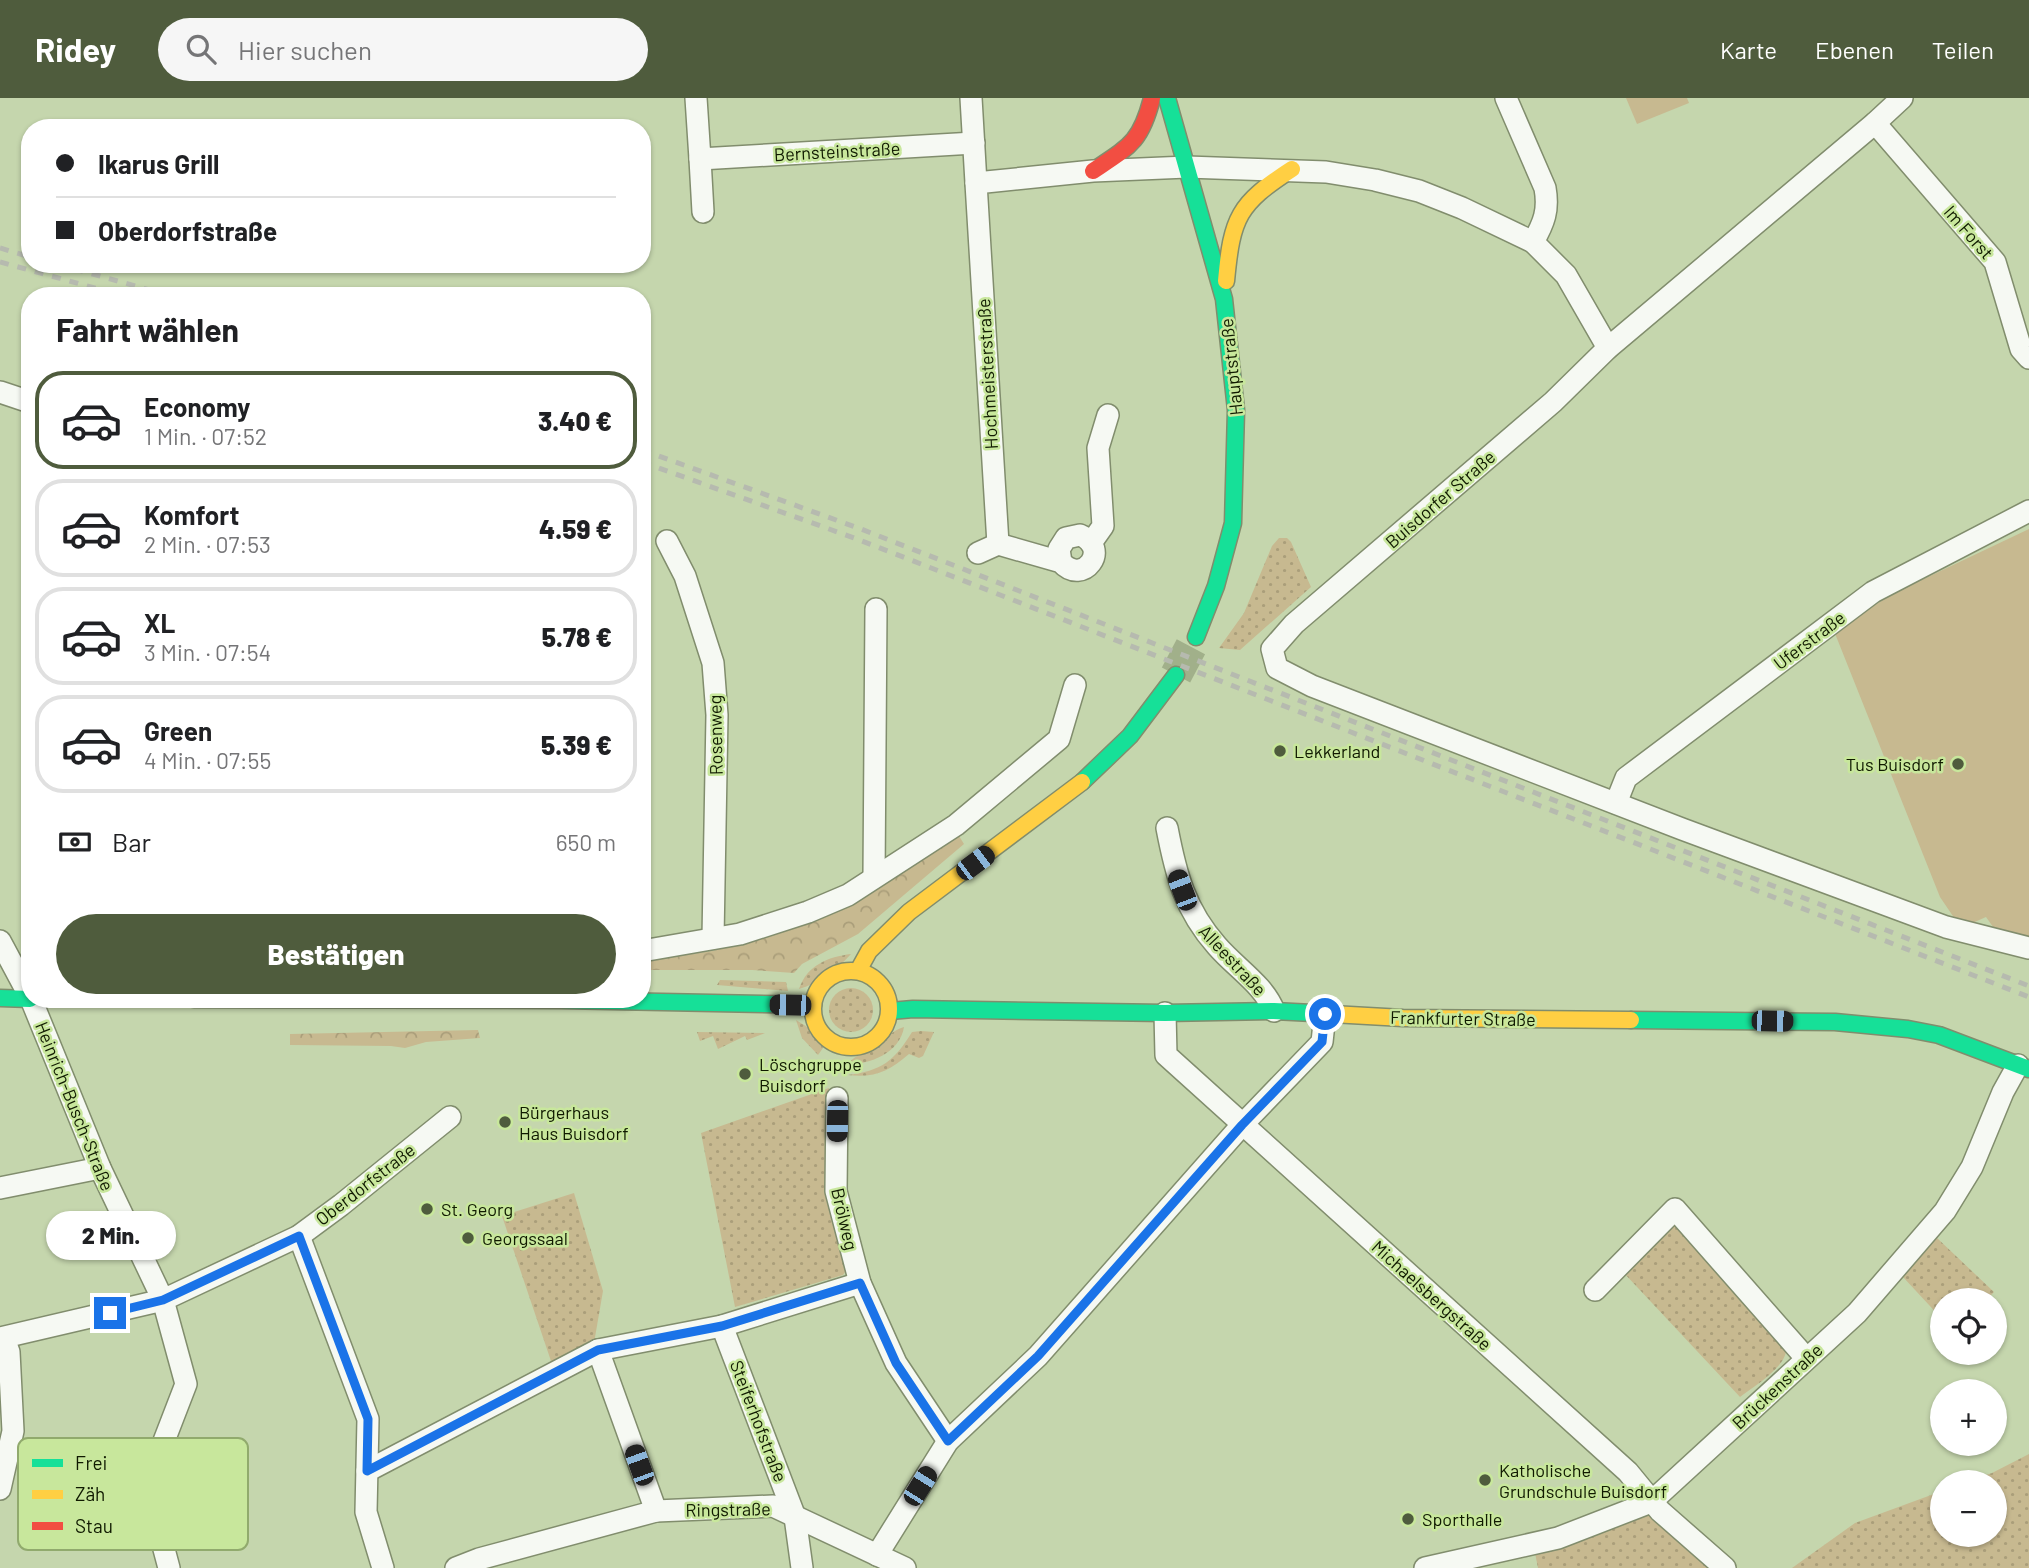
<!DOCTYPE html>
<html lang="de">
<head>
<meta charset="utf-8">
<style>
  body { margin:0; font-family:Barlow,sans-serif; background:#f6f6f6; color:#202124; height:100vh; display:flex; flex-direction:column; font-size:26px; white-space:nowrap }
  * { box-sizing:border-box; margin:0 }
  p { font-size:23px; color:#757577 }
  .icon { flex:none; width:38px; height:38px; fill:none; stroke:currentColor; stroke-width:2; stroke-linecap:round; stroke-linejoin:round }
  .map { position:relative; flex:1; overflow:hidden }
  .side { position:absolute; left:21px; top:189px; width:630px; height:721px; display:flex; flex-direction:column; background:#fff; border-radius:28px; box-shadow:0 2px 5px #0004 }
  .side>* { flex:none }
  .top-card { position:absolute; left:21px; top:21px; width:630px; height:154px; border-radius:28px; box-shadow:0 2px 5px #0004; display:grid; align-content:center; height:154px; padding:0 35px; background:#fff }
  .fabs { position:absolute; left:1930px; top:1190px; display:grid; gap:14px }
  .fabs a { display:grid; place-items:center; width:77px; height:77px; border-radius:50%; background:#fff; box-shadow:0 2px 5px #0004; font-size:35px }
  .end { position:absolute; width:32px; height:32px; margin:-16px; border:9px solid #1a73e8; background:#fff; box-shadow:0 0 0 4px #fff }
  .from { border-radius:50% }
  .bubble { position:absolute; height:49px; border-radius:24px; background:#fff; box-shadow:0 2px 5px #0004; font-size:23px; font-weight:800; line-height:49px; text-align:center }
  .car { position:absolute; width:21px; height:42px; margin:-21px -10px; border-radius:9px; box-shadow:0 0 5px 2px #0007; background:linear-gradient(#222 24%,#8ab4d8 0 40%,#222 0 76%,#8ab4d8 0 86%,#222 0) }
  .top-card b { display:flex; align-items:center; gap:24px; height:66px; font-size:26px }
  .top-card b+b { border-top:2px solid #e0e0e0 }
  .top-card i { width:18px; height:18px; background:#202124 }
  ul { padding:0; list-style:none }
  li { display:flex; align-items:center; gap:21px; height:98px; margin:0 14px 10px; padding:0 21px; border:4px solid #e0e0e0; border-radius:28px }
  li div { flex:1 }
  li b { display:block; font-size:26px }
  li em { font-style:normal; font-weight:800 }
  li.active { border-color:#4f5c3d }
  li>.icon { width:63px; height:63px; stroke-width:1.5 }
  h2 { padding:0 35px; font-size:32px; line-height:84px }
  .pay { display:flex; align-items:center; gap:18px; height:77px; padding:0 35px; font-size:26px }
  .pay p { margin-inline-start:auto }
  .button { display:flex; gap:14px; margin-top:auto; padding:14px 35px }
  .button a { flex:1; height:80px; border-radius:42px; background:#4f5c3d; color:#fff; font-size:28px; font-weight:800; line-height:80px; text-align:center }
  header { display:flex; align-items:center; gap:42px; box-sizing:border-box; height:98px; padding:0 35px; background:#4f5c3d; color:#fff }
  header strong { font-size:33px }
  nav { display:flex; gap:38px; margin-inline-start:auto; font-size:24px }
  .search { width:490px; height:63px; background:#f6f6f6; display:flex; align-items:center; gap:18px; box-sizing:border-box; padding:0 24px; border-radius:38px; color:#757577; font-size:26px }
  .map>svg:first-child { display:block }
</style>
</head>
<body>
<header>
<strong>Ridey</strong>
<div class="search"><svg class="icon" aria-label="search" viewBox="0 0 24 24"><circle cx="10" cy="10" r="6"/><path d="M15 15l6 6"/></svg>Hier suchen</div>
<nav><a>Karte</a><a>Ebenen</a><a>Teilen</a></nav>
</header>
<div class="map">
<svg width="2029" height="1470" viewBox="0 0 2029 1470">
  <defs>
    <pattern id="grass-dots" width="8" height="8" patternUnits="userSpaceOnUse" patternTransform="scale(1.75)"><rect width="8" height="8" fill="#c7b990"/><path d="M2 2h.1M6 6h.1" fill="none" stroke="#aa9e7a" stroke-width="1.8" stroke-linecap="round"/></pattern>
    <pattern id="forest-crowns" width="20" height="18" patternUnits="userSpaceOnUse" patternTransform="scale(1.75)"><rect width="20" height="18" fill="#c7b990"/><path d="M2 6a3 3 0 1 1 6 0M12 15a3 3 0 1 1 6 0" fill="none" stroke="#aa9e7a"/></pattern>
  </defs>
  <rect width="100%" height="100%" fill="#c5d6ad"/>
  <g fill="url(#grass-dots)">
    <path d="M 1279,440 L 1287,440 L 1291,444 L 1311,489 L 1240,552 L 1219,550 L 1244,515 L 1272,448 Z"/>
    <path d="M 851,856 C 837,872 819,885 799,891 C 807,867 828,859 851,856 Z"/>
    <path d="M 720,882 L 786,884 L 788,893 L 717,887 Z"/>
    <circle cx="851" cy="912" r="22"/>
    <path d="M 796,922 C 808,929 818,936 823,950 L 818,957 L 802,940 Z"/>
    <path d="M 904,929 C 900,955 870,966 847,967 C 856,955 869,954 880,945 C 888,938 894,932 904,929 Z"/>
    <path d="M 921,933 L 934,934 L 923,958 L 919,960 L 909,956 C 888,974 875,980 847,977 C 882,973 894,963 912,934 Z"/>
    <path d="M 697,934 L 765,935 L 747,942 L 745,938 L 718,951 L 713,938 L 700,943 Z"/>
    <path d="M 829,990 L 828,1028 L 849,1169 L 843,1177 L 735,1209 L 701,1035 Z"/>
    <path d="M 574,1095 L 603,1193 L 594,1245 L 553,1269 L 502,1118 Z"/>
    <path d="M 1675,1125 L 1786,1252 C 1786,1269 1753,1289 1740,1299 L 1623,1174 Z"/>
    <path d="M 1937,1140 L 1994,1194 L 1986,1202 L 1942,1202 L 1942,1221 L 1903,1179 Z"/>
    <path d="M 2029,1356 L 2029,1470 L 1792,1470 L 1855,1425 L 1942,1393 L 1942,1437 L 1995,1437 L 1995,1384 L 1966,1384 L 1992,1375 Z"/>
    <path d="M 1651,1411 L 1722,1470 L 1538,1470 L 1534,1450 Z"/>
  </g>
  <g fill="url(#forest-crowns)">
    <path d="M 959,738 L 964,746 L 858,836 L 802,866 L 794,875 L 752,872 L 642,872 L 642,863 L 712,853 L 753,841 L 918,762 Z"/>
    <path d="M 478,932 L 480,940 L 426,944 L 405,950 L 391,948 L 290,947 L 290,936 Z"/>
  </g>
  <g fill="#c7b990">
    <path d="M 1626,0 L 1687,0 L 1689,5 L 1637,26 Z"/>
    <path d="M 2029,431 L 2029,840 L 1996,833 L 1986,819 L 1961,830 L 1940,799 L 1834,533 L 1892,496 Z"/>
  </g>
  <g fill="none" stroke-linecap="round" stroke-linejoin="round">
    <path stroke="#a1b08a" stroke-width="32" stroke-dasharray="32 16" stroke-linecap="butt" d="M 1176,577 L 1196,539"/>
    <g stroke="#818d6d" stroke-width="24">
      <g id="street">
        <path d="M 696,0 L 700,61 L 974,45"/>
        <path d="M 971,0 L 976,85"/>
        <path d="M 1506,0 L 1545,90 C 1549,112 1544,125 1533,144"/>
        <path d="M 1902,0 L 1875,25 L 1608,250 L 1553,304 L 1294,526 L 1272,551 L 1277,570 L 1312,588 L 1682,731 L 1946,829 L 2029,850"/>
        <path d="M 1875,25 L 1995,164 L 2021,251 L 2029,260"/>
        <path d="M 700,61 L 703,114"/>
        <path d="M 0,294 L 30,304"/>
        <path d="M 667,443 L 685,478 L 713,565 L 717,617 L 713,840"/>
        <path d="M 1091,445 L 1103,428 L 1098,350 L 1108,317"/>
        <path d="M 998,446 L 976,85 L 1093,73 L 1187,69 L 1326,74 L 1375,82 L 1419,93 L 1462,110 L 1533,144 L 1566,177 L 1608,250"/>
        <path d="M 998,446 L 1061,464 C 1083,489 1112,450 1080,437 L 1066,440 L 1059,451 L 1061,464"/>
        <path d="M 978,455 L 998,446"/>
        <path d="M 1616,705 L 1626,680 L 1873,494 L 2029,413"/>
        <path d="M 1167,730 C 1176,777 1185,812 1217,848 C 1236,870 1264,887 1274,913"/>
        <path d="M 874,779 L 876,511"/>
        <path d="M 0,843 L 30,899"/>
        <path d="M 642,853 L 740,836 L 808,814 L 848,797 L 956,727 L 1059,641 L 1075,587"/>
        <path d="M 31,901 L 100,1070 L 163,1202 L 186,1286 L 147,1387 L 169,1470"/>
        <path d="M 1165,915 L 1166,957 L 1628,1374 L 1660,1413 L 1725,1470"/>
        <path d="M 837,1000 L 836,1093 L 860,1185 L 896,1265 L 948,1343"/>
        <path d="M 0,1090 L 100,1070"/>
        <path d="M 299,1138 L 368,1321 L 366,1414 L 383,1470"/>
        <path d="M 1595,1192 L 1675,1111 L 1806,1260"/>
        <path d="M 722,1228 L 795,1419 L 802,1470"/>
        <path d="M 0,1240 L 163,1202 L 299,1138 L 341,1107 L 450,1019"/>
        <path d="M 598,1252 L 656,1413"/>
        <path d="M 367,1373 L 598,1252 L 722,1228 L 860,1185"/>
        <path d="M 0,1391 L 13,1333 L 9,1254 L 4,1240"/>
        <path d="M 877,1457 L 948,1343 L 1038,1258 L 1242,1027 L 1322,944 L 1325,916"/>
        <path d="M 456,1470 L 479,1461 L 656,1413 L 773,1408 L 905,1470"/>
        <path d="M 1425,1470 L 1558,1440 L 1651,1404 L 1857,1215 L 1945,1113 L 1972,1069 L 2003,994 L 2018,967"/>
      </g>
    </g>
    <g stroke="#818d6d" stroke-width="19">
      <g id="fast">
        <path d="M 1167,0 L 1224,201 L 1236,312 L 1233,425 L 1216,488 L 1196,539"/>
        <path d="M 1082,684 L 1130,638 L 1176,577"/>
        <path d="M 0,900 L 30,901"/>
        <path d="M 194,901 L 560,902 L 813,907"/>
        <path d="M 890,913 L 913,911 L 1165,915 L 1274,913 L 1332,916"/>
        <path d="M 1631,922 L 1835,924 L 1908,931 L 1939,937 L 2029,971"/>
      </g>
    </g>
    <g stroke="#818d6d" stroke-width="19">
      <g id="slow">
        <path d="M 1226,183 C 1232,119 1238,106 1292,71"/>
        <circle cx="851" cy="911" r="38"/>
        <path d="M 858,873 L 869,853 L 909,814 L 1082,684"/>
        <path d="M 1332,916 L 1403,920 L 1631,922"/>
      </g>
    </g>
    <g stroke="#818d6d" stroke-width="19">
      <path id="jam" d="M 1093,73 C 1129,49 1141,44 1152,0"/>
    </g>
    <use href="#street" stroke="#f6f9f3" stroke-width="21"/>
    <use href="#fast" stroke="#16e098" stroke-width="16"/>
    <use href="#slow" stroke="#ffcf43" stroke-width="16"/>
    <use href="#jam" stroke="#f24e42" stroke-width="16"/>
    <g stroke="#b6baaf" stroke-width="5" stroke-dasharray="9 9" stroke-linecap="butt">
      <path d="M 0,150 L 30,159"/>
      <path d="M 0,164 L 124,198"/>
      <path d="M 57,166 L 171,198"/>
      <path d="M 642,352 L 861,431 L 2029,888"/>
      <path d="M 642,364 L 857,441 L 2029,899"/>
    </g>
  </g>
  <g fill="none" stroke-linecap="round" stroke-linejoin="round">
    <path stroke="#1a73e8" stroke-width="9" d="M 110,1215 L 163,1202 L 299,1138 L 368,1321 L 367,1373 L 598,1252 L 722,1228 L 860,1185 L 896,1265 L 948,1343 L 1038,1258 L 1242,1027 L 1322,944 L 1325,916"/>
  </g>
  <g fill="#4f5c3d" stroke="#c8e79c" stroke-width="2.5">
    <circle cx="1280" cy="653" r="7"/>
    <circle cx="1958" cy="666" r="7"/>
    <circle cx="745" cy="976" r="7"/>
    <circle cx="505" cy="1024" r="7"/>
    <circle cx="427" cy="1111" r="7"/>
    <circle cx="468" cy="1140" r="7"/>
    <circle cx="1485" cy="1382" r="7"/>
    <circle cx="1408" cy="1421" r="7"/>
  </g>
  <g text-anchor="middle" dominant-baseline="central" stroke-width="5" stroke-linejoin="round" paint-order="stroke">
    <g font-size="18" fill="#101a00" stroke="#c8e79c">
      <text transform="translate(837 53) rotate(-3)">Bernsteinstraße</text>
      <text transform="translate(1969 134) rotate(49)">Im Forst</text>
      <text transform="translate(1231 269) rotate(-96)">Hauptstraße</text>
      <text transform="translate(987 276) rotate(-93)">Hochmeisterstraße</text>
      <text transform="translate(1440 401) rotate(-41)">Buisdorfer Straße</text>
      <text transform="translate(1809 542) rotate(-37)">Uferstraße</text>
      <text transform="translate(715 637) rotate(-91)">Rosenweg</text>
      <text transform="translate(1233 862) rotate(47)">Alleestraße</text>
      <text transform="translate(1463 920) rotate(1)">Frankfurter Straße</text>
      <text transform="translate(75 1008) rotate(68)">Heinrich-Busch-Straße</text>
      <text transform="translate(365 1086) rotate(-38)">Oberdorfstraße</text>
      <text transform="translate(845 1121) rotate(77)">Brölweg</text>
      <text transform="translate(1432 1197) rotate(42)">Michaelsbergstraße</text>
      <text transform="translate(1777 1288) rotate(-43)">Brückenstraße</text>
      <text transform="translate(759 1323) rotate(69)">Steiferhofstraße</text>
      <text transform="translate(728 1411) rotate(-1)">Ringstraße</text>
    </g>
    <g font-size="18" fill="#101a00" stroke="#c8e79c" text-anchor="start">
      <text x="1294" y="653">Lekkerland</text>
      <text x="1944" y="666" text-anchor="end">Tus Buisdorf</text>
      <text x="759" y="966">Löschgruppe<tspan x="759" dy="21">Buisdorf</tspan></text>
      <text x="519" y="1014">Bürgerhaus<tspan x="519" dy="21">Haus Buisdorf</tspan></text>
      <text x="441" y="1111">St. Georg</text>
      <text x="482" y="1140">Georgssaal</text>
      <text x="1499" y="1372">Katholische<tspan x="1499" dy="21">Grundschule Buisdorf</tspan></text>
      <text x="1422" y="1421">Sporthalle</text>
    </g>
  </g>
  <rect x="18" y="1340" width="230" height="112" rx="10" fill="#c8e79c" stroke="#91aa6d" stroke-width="2"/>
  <rect x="32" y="1361" width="31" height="8" fill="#16e098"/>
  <rect x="32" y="1392" width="31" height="9" fill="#ffcf43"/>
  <rect x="32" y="1424" width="31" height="8" fill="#f24e42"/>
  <g font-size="19" fill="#101a00">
    <text x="75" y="1372">Frei</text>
    <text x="75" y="1403">Zäh</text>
    <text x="75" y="1435">Stau</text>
  </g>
</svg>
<div class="fabs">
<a><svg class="icon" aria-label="locate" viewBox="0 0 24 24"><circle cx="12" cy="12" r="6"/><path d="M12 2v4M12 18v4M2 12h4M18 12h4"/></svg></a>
<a>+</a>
<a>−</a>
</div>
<i class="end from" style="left:1325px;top:916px"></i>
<i class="end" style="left:110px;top:1215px"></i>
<div class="bubble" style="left:46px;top:1113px;width:130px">2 Min.</div>
<i class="car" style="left:975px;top:765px;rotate:53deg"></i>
<i class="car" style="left:1182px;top:792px;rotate:339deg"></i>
<i class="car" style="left:790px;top:907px;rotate:271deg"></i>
<i class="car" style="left:1772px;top:923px;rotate:91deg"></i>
<i class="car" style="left:837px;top:1023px;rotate:181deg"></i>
<i class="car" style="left:639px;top:1367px;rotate:340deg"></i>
<i class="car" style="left:920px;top:1388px;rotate:32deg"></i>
<div class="top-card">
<b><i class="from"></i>Ikarus Grill</b>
<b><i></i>Oberdorfstraße</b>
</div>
<section class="side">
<h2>Fahrt wählen</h2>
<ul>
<li class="active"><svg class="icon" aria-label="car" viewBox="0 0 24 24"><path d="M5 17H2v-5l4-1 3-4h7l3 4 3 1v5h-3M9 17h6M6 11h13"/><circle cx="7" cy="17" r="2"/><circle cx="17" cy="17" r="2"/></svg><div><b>Economy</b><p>1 Min. · 07:52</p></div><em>3.40 €</em></li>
<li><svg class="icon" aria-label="car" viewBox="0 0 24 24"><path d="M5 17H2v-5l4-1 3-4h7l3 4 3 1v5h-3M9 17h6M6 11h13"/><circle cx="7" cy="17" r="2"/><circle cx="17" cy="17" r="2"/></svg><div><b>Komfort</b><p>2 Min. · 07:53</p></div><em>4.59 €</em></li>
<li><svg class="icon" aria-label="car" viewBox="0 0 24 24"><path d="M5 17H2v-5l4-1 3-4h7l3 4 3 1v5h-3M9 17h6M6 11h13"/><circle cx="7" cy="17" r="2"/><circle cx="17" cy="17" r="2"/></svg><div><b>XL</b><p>3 Min. · 07:54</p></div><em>5.78 €</em></li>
<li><svg class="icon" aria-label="car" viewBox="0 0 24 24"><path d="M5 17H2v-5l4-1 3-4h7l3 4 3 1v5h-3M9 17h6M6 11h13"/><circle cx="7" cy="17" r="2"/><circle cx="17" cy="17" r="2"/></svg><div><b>Green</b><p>4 Min. · 07:55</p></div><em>5.39 €</em></li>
</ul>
<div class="pay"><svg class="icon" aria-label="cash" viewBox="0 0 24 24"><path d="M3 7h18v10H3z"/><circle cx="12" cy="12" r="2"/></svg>Bar<p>650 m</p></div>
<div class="button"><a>Bestätigen</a></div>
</section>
</div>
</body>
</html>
